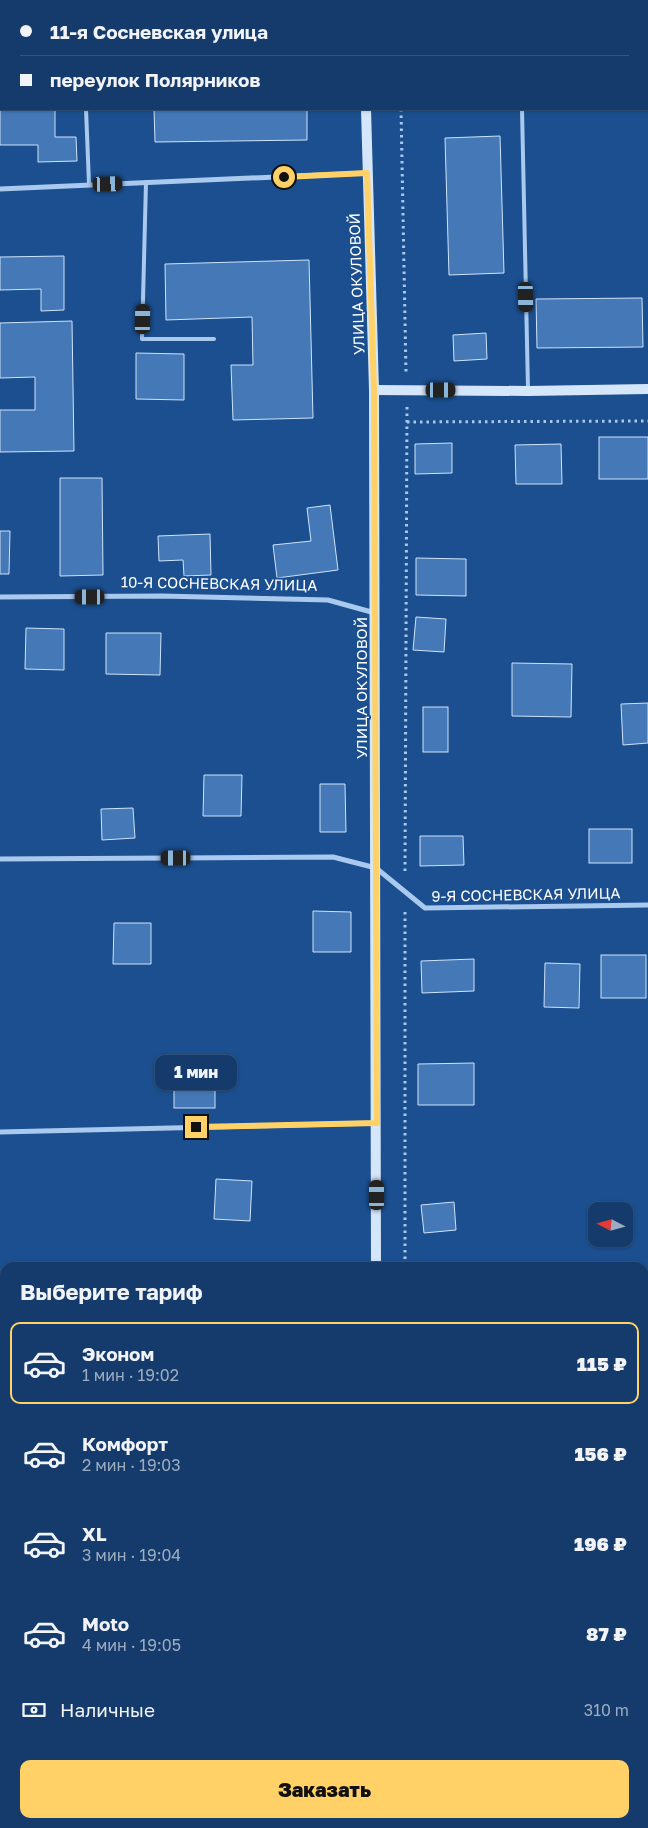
<!DOCTYPE html>
<html lang="ru">
<head>
<meta charset="utf-8">
<style>
  body { margin:0; font-family:"Golos Text",sans-serif; background:#214673; color:#f1f3f6; height:100vh; display:flex; flex-direction:column; font-size:19px; white-space:nowrap }
  * { box-sizing:border-box; margin:0 }
  p { font-size:16px; color:#9dadc1 }
  .icon { flex:none; width:28px; height:28px; fill:none; stroke:currentColor; stroke-width:2; stroke-linecap:round; stroke-linejoin:round }
  .map { position:relative; flex:1; overflow:hidden }
  .side { position:absolute; left:0px; top:1262px; width:649px; height:566px; display:flex; flex-direction:column; background:#143b6b; border-radius:15px 15px 0 0; box-shadow:0 1px 4px #0004,0 0 0 1px #33557e }
  .side>* { flex:none }
  .banner { position:absolute; left:0px; top:0px; width:649px; height:110px; box-shadow:0 1px 4px #0004,0 0 0 1px #33557e; display:grid; align-content:center; height:110px; padding:0 20px; background:#143b6b }
  .needle { width:32px; rotate:276deg }
  .tools { position:absolute; left:588px; top:1202px; display:grid; gap:10px }
  .tools a { display:grid; place-items:center; width:45px; height:45px; border-radius:10px; background:#143b6b; box-shadow:0 1px 4px #0004,0 0 0 1px #33557e; font-size:25px }
  .end { position:absolute; width:22px; height:22px; margin:-11px; border:6px solid #ffd166; background:#111; box-shadow:0 0 0 2px #111 }
  .from { border-radius:50% }
  .bubble { position:absolute; height:35px; border-radius:10px; background:#143b6b; box-shadow:0 1px 4px #0004,0 0 0 1px #33557e; font-size:16px; font-weight:800; line-height:35px; text-align:center }
  .car { position:absolute; width:15px; height:30px; margin:-15px -8px; border-radius:6px; box-shadow:0 0 4px 1px #0007; background:linear-gradient(#222 24%,#8ab4d8 0 40%,#222 0 76%,#8ab4d8 0 86%,#222 0) }
  .banner b { display:flex; align-items:center; gap:18px; height:48px; font-size:19px }
  .banner b+b { border-top:1px solid #33557e }
  .banner i { width:12px; height:12px; background:#f1f3f6 }
  ul { padding:0; list-style:none }
  li { display:flex; align-items:center; gap:15px; height:82px; margin:0 10px 8px; padding:0 10px; border:2px solid transparent; border-radius:10px }
  li div { flex:1 }
  li b { display:block; font-size:19px }
  li em { font-style:normal; font-weight:800 }
  li.active { border-color:#ffd166 }
  li>.icon { width:45px; height:45px; stroke-width:1.5 }
  h2 { padding:0 20px; font-size:22px; line-height:60px }
  .pay { display:flex; align-items:center; gap:12px; height:55px; padding:0 20px; font-size:19px }
  .pay p { margin-inline-start:auto }
  .button { display:flex; gap:10px; margin-top:auto; padding:10px 20px }
  .button a { flex:1; height:58px; border-radius:10px; background:#ffd166; color:#111; font-size:20px; font-weight:800; line-height:58px; text-align:center }
  .map>svg:first-child { display:block }
</style>
</head>
<body>
<div class="map">
<svg width="648" height="1828" viewBox="0 0 648 1828">
  <rect width="100%" height="100%" fill="#1b4f8f"/>
  <g fill="#4478b7" stroke="#cfe3fa">
    <rect x="246" y="0" width="59" height="1"/>
    <rect x="442" y="0" width="54" height="1"/>
    <path d="M 0,87 L 1,109 L 55,109 L 55,137 L 76,137 L 77,161 L 38,162 L 38,145 L 0,145 Z"/>
    <path d="M 154,109 L 307,109 L 307,140 L 155,142 Z"/>
    <path d="M 500,136 L 504,273 L 449,275 L 445,138 Z"/>
    <path d="M 64,256 L 64,310 L 41,311 L 41,289 L 0,290 L 0,257 Z"/>
    <path d="M 309,260 L 313,418 L 233,420 L 231,365 L 253,365 L 252,317 L 166,320 L 165,264 Z"/>
    <path d="M 642,298 L 643,347 L 537,348 L 536,299 Z"/>
    <path d="M 72,321 L 74,451 L 0,452 L 0,410 L 35,410 L 35,377 L 0,378 L 0,323 Z"/>
    <path d="M 486,333 L 487,359 L 454,361 L 453,335 Z"/>
    <path d="M 136,353 L 184,354 L 184,400 L 136,399 Z"/>
    <rect x="599" y="437" width="49" height="42"/>
    <path d="M 452,443 L 452,473 L 415,474 L 415,444 Z"/>
    <path d="M 561,444 L 562,484 L 516,484 L 515,445 Z"/>
    <path d="M 60,478 L 102,478 L 103,575 L 60,576 Z"/>
    <path d="M 330,505 L 338,570 L 277,578 L 273,545 L 311,541 L 307,508 Z"/>
    <path d="M 0,531 L 10,531 L 9,574 L 0,574 Z"/>
    <path d="M 210,534 L 211,575 L 184,576 L 183,560 L 159,561 L 158,536 Z"/>
    <path d="M 416,558 L 466,559 L 466,596 L 416,595 Z"/>
    <path d="M 416,617 L 446,619 L 444,652 L 413,650 Z"/>
    <path d="M 26,628 L 64,629 L 64,670 L 25,669 Z"/>
    <path d="M 106,633 L 161,633 L 160,675 L 106,674 Z"/>
    <path d="M 512,663 L 572,664 L 571,717 L 512,716 Z"/>
    <path d="M 648,703 L 648,743 L 623,745 L 621,704 Z"/>
    <rect x="423" y="707" width="25" height="45"/>
    <path d="M 204,775 L 242,775 L 241,816 L 203,816 Z"/>
    <path d="M 320,784 L 345,784 L 346,832 L 320,832 Z"/>
    <path d="M 133,808 L 135,838 L 102,840 L 101,809 Z"/>
    <rect x="589" y="829" width="43" height="34"/>
    <path d="M 420,836 L 463,836 L 464,865 L 420,866 Z"/>
    <path d="M 313,911 L 351,912 L 351,952 L 313,952 Z"/>
    <path d="M 114,923 L 151,923 L 151,964 L 113,964 Z"/>
    <rect x="601" y="955" width="45" height="43"/>
    <path d="M 474,959 L 474,991 L 422,993 L 421,961 Z"/>
    <path d="M 545,963 L 580,964 L 579,1008 L 544,1007 Z"/>
    <path d="M 474,1063 L 474,1105 L 418,1105 L 418,1064 Z"/>
    <rect x="174" y="1067" width="41" height="41"/>
    <path d="M 216,1179 L 252,1181 L 250,1221 L 214,1219 Z"/>
    <path d="M 454,1202 L 456,1230 L 424,1233 L 421,1205 Z"/>
    <path d="M 648,1483 L 648,1519 L 644,1520 L 644,1484 Z"/>
    <path d="M 644,1789 L 648,1789 L 648,1828 L 595,1828 L 595,1824 L 644,1824 Z"/>
  </g>
  <g fill="none" stroke-linecap="round" stroke-linejoin="round">
    <g stroke="#a9c9ee" stroke-width="3" stroke-dasharray="2.5 4" stroke-linecap="butt">
      <path d="M 398,0 L 399,1"/>
      <path d="M 401,109 L 406,373"/>
      <path d="M 407,422 L 648,421"/>
      <path d="M 405,871 L 407,407"/>
      <path d="M 405,912 L 405,1268"/>
      <path d="M 415,1824 L 416,1828"/>
    </g>
    <g stroke="#a9c9ee" stroke-width="4">
      <path d="M 520,0 L 520,1"/>
      <path d="M 28,1 L 70,0"/>
      <path d="M 232,1 L 232,0"/>
      <path d="M 0,2 L 1,2"/>
      <path d="M 0,65 L 1,65"/>
      <path d="M 86,109 L 89,184"/>
      <path d="M 522,109 L 528,389"/>
      <path d="M 146,182 L 142,339 L 214,339"/>
    </g>
    <g stroke="#a9c9ee" stroke-width="5">
      <path d="M 0,189 L 367,173"/>
      <path d="M 0,597 L 162,596 L 328,600 L 375,613"/>
      <path d="M 0,859 L 333,857 L 376,868 L 425,908 L 648,905"/>
      <path d="M 0,1132 L 377,1123"/>
      <path d="M 0,1432 L 5,1432"/>
      <path d="M 644,1437 L 648,1437"/>
    </g>
    <g stroke="#d6e6fa" stroke-width="10">
      <path d="M 363,0 L 363,1"/>
      <path d="M 366,109 L 374,390 L 376,1268"/>
      <path d="M 374,390 L 528,391 L 648,389"/>
      <path d="M 377,1824 L 377,1828"/>
    </g>
  </g>
  <g fill="none" stroke-linecap="round" stroke-linejoin="round">
    <path stroke="#ffd166" stroke-width="6" d="M 196,1127 L 377,1123 L 374,390 L 367,173 L 284,177"/>
  </g>
  <g text-anchor="middle" dominant-baseline="central" stroke-width="4" stroke-linejoin="round" paint-order="stroke">
    <g font-size="15" fill="#fff" stroke="#1b4f8f">
      <text transform="translate(356 284) rotate(-92)">УЛИЦА ОКУЛОВОЙ</text>
      <text transform="translate(219 583) rotate(1)">10-Я СОСНЕВСКАЯ УЛИЦА</text>
      <text transform="translate(361 688) rotate(-90)">УЛИЦА ОКУЛОВОЙ</text>
      <text transform="translate(526 894) rotate(-1)">9-Я СОСНЕВСКАЯ УЛИЦА</text>
    </g>
  </g>
</svg>
<div class="tools">
<a><svg class="needle" viewBox="-14 -14 28 28"><path d="M0-13l5 13h-10z" fill="#e53935"/><path d="M0 13l5-13h-10z" fill="#9dadc1"/></svg></a>
</div>
<i class="end from" style="left:284px;top:177px"></i>
<i class="end" style="left:196px;top:1127px"></i>
<div class="bubble" style="left:155px;top:1055px;width:82px">1 мин</div>
<i class="car" style="left:108px;top:184px;rotate:88deg"></i>
<i class="car" style="left:526px;top:297px;rotate:179deg"></i>
<i class="car" style="left:143px;top:319px;rotate:1deg"></i>
<i class="car" style="left:441px;top:390px;rotate:90deg"></i>
<i class="car" style="left:90px;top:597px;rotate:270deg"></i>
<i class="car" style="left:176px;top:858px;rotate:270deg"></i>
<i class="car" style="left:377px;top:1195px;rotate:0deg"></i>
<div class="banner">
<b><i class="from"></i>11-я Сосневская улица</b>
<b><i></i>переулок Полярников</b>
</div>
<section class="side">
<h2>Выберите тариф</h2>
<ul>
<li class="active"><svg class="icon" aria-label="car" viewBox="0 0 24 24"><path d="M5 17H2v-5l4-1 3-4h7l3 4 3 1v5h-3M9 17h6M6 11h13"/><circle cx="7" cy="17" r="2"/><circle cx="17" cy="17" r="2"/></svg><div><b>Эконом</b><p>1 мин · 19:02</p></div><em>115 ₽</em></li>
<li><svg class="icon" aria-label="car" viewBox="0 0 24 24"><path d="M5 17H2v-5l4-1 3-4h7l3 4 3 1v5h-3M9 17h6M6 11h13"/><circle cx="7" cy="17" r="2"/><circle cx="17" cy="17" r="2"/></svg><div><b>Комфорт</b><p>2 мин · 19:03</p></div><em>156 ₽</em></li>
<li><svg class="icon" aria-label="car" viewBox="0 0 24 24"><path d="M5 17H2v-5l4-1 3-4h7l3 4 3 1v5h-3M9 17h6M6 11h13"/><circle cx="7" cy="17" r="2"/><circle cx="17" cy="17" r="2"/></svg><div><b>XL</b><p>3 мин · 19:04</p></div><em>196 ₽</em></li>
<li><svg class="icon" aria-label="car" viewBox="0 0 24 24"><path d="M5 17H2v-5l4-1 3-4h7l3 4 3 1v5h-3M9 17h6M6 11h13"/><circle cx="7" cy="17" r="2"/><circle cx="17" cy="17" r="2"/></svg><div><b>Moto</b><p>4 мин · 19:05</p></div><em>87 ₽</em></li>
</ul>
<div class="pay"><svg class="icon" aria-label="cash" viewBox="0 0 24 24"><path d="M3 7h18v10H3z"/><circle cx="12" cy="12" r="2"/></svg>Наличные<p>310 m</p></div>
<div class="button"><a>Заказать</a></div>
</section>
</div>
</body>
</html>
